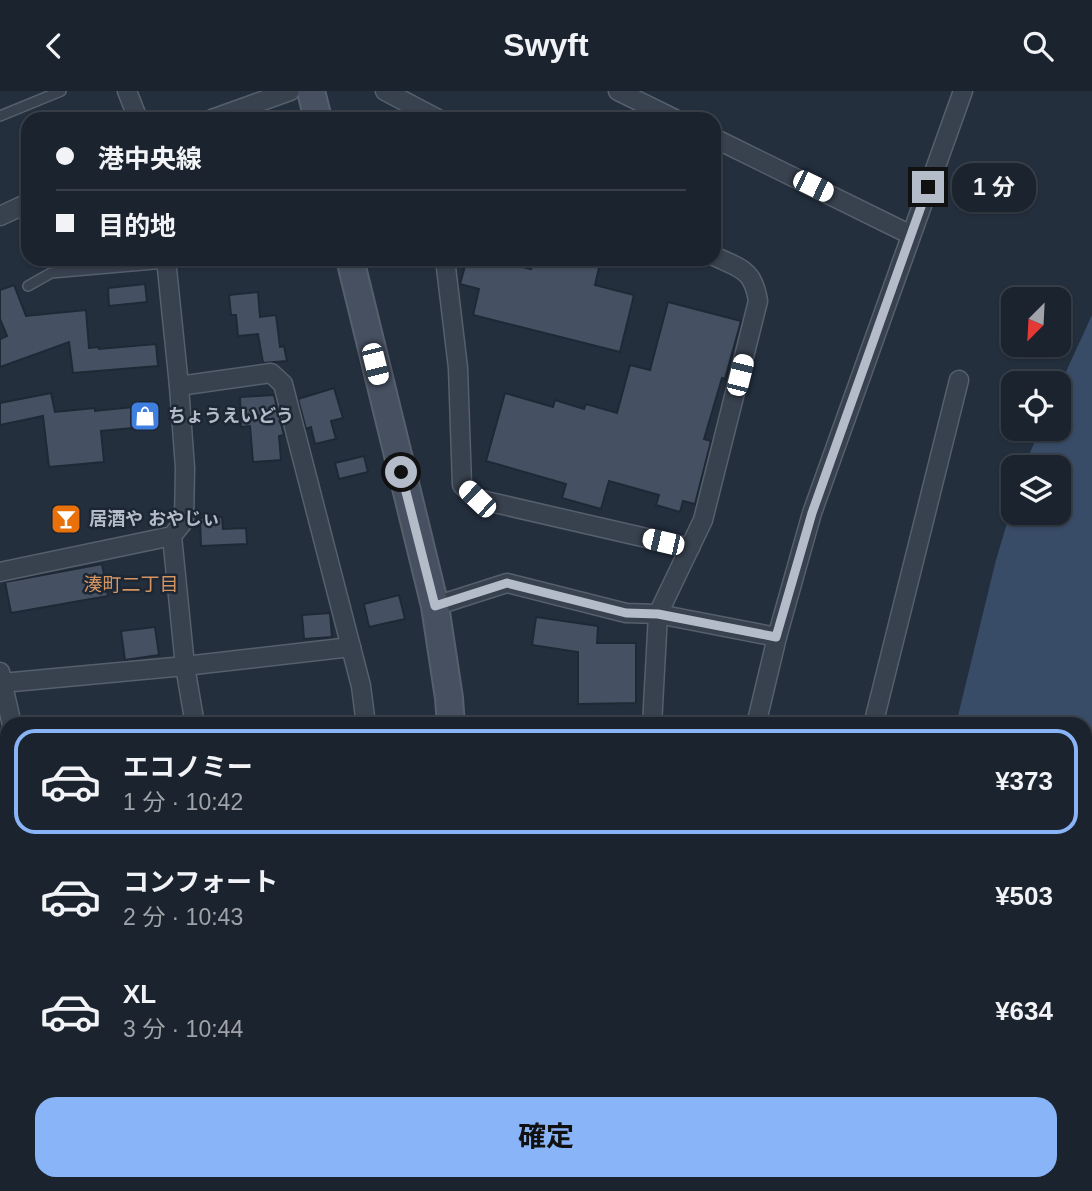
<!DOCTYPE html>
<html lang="ja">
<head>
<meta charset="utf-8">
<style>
  body { margin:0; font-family:Arial,"Noto Sans JP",sans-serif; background:#282f3a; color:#f1f3f6; height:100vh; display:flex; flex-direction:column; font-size:26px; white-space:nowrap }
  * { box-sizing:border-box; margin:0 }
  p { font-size:23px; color:#a0a4aa }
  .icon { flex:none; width:38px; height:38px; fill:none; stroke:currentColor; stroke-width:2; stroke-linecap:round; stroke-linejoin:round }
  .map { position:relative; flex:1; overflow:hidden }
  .drawer { position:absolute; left:0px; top:626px; width:1092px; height:474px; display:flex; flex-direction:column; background:#1b232e; border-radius:21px 21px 0 0; box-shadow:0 2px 5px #0004,0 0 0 2px #39404a }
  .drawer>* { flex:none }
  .guide { position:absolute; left:21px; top:21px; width:700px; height:154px; border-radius:21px; box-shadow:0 2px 5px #0004,0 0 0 2px #39404a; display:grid; align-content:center; height:154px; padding:0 35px; background:#1b232e }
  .needle { width:46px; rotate:204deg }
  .buttons { position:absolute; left:1001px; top:196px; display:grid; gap:14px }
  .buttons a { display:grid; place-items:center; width:70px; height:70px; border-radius:14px; background:#1b232e; box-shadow:0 2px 5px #0004,0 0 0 2px #39404a; font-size:35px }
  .end { position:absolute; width:32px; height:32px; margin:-16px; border:9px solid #b4bcc9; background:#111; box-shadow:0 0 0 4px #111 }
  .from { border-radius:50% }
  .bubble { position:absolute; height:49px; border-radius:21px; background:#1b232e; box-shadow:0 2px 5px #0004,0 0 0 2px #39404a; font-size:23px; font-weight:700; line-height:49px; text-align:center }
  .car { position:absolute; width:21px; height:42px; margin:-21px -10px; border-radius:9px; box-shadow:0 0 5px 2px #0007; background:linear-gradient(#fff 24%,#345 0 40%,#fff 0 76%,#345 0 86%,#fff 0) }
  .guide b { display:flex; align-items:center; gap:24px; height:66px; font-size:26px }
  .guide b+b { border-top:2px solid #39404a }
  .guide i { width:18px; height:18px; background:#f1f3f6 }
  ul { padding:12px 0 0; list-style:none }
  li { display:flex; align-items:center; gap:21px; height:105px; margin:0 14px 10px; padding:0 21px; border:4px solid transparent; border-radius:21px }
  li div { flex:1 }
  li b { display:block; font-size:26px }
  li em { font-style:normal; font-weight:700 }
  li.active { border-color:#8ab4f8 }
  li>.icon { width:63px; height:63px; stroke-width:1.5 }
  .primary-button { display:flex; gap:14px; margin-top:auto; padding:14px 35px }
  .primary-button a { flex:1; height:80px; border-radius:21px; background:#8ab4f8; color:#111; font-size:28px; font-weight:700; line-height:80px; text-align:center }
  header { display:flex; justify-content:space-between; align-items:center; height:91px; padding:0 35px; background:#1b232e; font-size:32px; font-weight:700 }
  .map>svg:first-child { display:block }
</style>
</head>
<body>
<header><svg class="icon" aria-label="back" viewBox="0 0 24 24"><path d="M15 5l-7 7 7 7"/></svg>Swyft<svg class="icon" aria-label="search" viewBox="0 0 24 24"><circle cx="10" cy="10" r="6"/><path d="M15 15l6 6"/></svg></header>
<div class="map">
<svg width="1092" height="1100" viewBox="0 0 1092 1100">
  <rect width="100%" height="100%" fill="#242f3e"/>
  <path fill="#394c67" d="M 1092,224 L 1092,1100 L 853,1100 L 854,1094 L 1085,1094 L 1085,634 L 956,633 L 996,469 L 1013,412 L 1013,422 L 1059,422 L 1059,376 L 1024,376 L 1040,338 L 1059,338 L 1059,296 Z"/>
  <g fill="#455162" stroke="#1f2835" stroke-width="2">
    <path d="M 467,168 L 492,168 L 531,178 L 534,168 L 601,168 L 595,194 L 634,204 L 620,261 L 473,224 L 479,198 L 460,193 Z"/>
    <path d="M 145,193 L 147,211 L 109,215 L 108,197 Z"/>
    <path d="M 14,194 L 26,225 L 86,219 L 89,257 L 99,256 L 99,258 L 156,253 L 158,275 L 73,282 L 69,251 L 0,276 L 0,248 L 7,245 L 0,228 L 0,199 Z"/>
    <path d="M 258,201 L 260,226 L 276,224 L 280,256 L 284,255 L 287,270 L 263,272 L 258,243 L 238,245 L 236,224 L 231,224 L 229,204 Z"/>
    <path d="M 668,211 L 741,230 L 725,288 L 722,287 L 704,348 L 711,350 L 695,413 L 683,410 L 680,421 L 656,414 L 659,404 L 609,390 L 601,418 L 562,407 L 566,393 L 486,370 L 505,302 L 553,316 L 555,309 L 584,318 L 586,313 L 617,322 L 630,274 L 650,279 Z"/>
    <path d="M 334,297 L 343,327 L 331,330 L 336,348 L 315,353 L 311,336 L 306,338 L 298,308 Z"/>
    <path d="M 51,302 L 55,321 L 95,317 L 95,320 L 153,314 L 155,335 L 101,340 L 104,371 L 49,376 L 43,325 L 0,334 L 0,312 Z"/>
    <path d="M 274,304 L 284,344 L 279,345 L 281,369 L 253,371 L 250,335 L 241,336 L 240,306 Z"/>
    <path d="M 364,365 L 368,381 L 339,388 L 335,372 Z"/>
    <path d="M 222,426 L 223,438 L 246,437 L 247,453 L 201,455 L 200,427 Z"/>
    <path d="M 102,473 L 108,505 L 11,522 L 5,491 Z"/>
    <path d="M 399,504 L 405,528 L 369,536 L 364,513 Z"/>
    <path d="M 330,522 L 332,546 L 304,548 L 302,524 Z"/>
    <path d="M 536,526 L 598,535 L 597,552 L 636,552 L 636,612 L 578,613 L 578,561 L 532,554 Z"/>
    <path d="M 155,536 L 159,564 L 125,569 L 121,540 Z"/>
  </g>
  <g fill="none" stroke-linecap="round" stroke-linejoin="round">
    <g stroke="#565f6c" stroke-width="12">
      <g id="lane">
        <path d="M 0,25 L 61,0"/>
        <path d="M 28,195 L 51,182 L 166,172"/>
      </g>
    </g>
    <g stroke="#565f6c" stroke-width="21">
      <g id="street">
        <path d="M 127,0 L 138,28"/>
        <path d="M 385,0 L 438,28"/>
        <path d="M 618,0 L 675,28"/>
        <path d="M 212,28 L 290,0"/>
        <path d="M 714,47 L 911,144"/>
        <path d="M 0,125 L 28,112"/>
        <path d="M 445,168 L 458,277 L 462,394 L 477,408 L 690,457"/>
        <path d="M 179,295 L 271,282 L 283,293 L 361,595 L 366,634"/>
        <path d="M 172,445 L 185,575 L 195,634"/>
        <path d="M 0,481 L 172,445 L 184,430 L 185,377 L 179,295 L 166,168"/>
        <path d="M 435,515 L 507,492 L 626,522 L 658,523 L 777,546"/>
        <path d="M 0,581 L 12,634"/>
        <path d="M 2,592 L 185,575 L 351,556"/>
        <path d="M 652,634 L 658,523 L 703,429 L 758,210 C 753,178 741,178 714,165"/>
        <path d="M 756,634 L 777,546 L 812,422 L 963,0"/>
        <path d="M 873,634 L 959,289"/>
        <path d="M 91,1094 L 92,1100"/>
        <path d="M 383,1094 L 384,1100"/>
        <path d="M 536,1094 L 537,1100"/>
        <path d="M 220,1100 L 257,1094"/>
        <path d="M 658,1100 L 659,1094"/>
        <path d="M 760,1100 L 762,1094"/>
      </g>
    </g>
    <g stroke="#565f6c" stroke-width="30">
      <g id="secondary">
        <path d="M 311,0 L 318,28"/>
        <path d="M 350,168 L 435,515 L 449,607 L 451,634"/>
        <path d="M 0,985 L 7,983"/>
      </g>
    </g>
    <use href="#lane" stroke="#38414e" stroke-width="9"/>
    <use href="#street" stroke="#38414e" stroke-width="18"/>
    <use href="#secondary" stroke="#465061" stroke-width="26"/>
  </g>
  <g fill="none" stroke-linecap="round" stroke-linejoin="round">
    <path stroke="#b4bcc9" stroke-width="9" d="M 401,381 L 435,515 L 507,492 L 626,522 L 658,523 L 776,546 L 812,422 L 928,96"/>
  </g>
  <defs>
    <g id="shop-square" transform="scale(1.575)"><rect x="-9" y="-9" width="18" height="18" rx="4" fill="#3f7fe0" stroke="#1d2633"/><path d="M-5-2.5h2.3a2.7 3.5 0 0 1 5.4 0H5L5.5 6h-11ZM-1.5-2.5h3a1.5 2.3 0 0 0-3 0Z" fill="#fff"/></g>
    <g id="bar-square" transform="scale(1.575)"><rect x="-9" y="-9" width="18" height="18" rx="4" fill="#e8710a" stroke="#1d2633"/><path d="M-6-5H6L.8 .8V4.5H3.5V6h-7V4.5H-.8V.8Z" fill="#fff"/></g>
  </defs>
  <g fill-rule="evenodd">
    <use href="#shop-square" x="145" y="325"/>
    <use href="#bar-square" x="66" y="428"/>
  </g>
  <g text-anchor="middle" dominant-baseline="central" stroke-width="5" stroke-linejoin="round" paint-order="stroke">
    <g font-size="18" font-weight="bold" fill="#b4bcc9" stroke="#1d2633" text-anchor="start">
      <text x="168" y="325">ちょうえいどう</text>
      <text x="89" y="428">居酒や おやじぃ</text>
    </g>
    <g font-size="19" fill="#d59563" stroke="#1d2633">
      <text x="131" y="493">湊町二丁目</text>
    </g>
  </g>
</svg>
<div class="buttons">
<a><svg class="needle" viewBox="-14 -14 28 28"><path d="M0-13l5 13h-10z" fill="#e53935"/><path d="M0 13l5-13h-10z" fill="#a0a4aa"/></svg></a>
<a><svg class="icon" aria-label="locate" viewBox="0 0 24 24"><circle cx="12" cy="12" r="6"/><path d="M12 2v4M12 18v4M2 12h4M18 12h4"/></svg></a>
<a><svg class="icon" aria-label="layers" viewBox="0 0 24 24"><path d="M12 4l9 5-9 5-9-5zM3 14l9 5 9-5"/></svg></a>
</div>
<i class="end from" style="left:401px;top:381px"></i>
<i class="end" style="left:928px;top:96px"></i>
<div class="bubble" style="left:952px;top:72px;width:84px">1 分</div>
<i class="car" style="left:813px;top:95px;rotate:116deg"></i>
<i class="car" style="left:375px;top:273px;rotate:166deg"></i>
<i class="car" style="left:740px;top:284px;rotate:14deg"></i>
<i class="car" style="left:477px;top:408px;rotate:314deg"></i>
<i class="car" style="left:663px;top:451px;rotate:283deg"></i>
<div class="guide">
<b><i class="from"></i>港中央線</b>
<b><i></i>目的地</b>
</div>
<section class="drawer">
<ul>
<li class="active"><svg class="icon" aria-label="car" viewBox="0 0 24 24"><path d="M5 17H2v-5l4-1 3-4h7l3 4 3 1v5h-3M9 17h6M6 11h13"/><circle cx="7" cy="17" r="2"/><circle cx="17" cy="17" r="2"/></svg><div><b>エコノミー</b><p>1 分 · 10:42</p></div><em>¥373</em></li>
<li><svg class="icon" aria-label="car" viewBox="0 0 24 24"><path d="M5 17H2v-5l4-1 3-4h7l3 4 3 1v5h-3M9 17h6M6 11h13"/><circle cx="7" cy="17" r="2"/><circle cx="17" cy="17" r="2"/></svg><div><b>コンフォート</b><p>2 分 · 10:43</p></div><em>¥503</em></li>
<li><svg class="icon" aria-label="car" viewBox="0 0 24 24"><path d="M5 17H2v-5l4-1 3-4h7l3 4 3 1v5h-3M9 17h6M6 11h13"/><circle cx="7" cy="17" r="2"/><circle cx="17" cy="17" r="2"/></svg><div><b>XL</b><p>3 分 · 10:44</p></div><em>¥634</em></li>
</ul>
<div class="primary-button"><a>確定</a></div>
</section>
</div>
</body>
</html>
